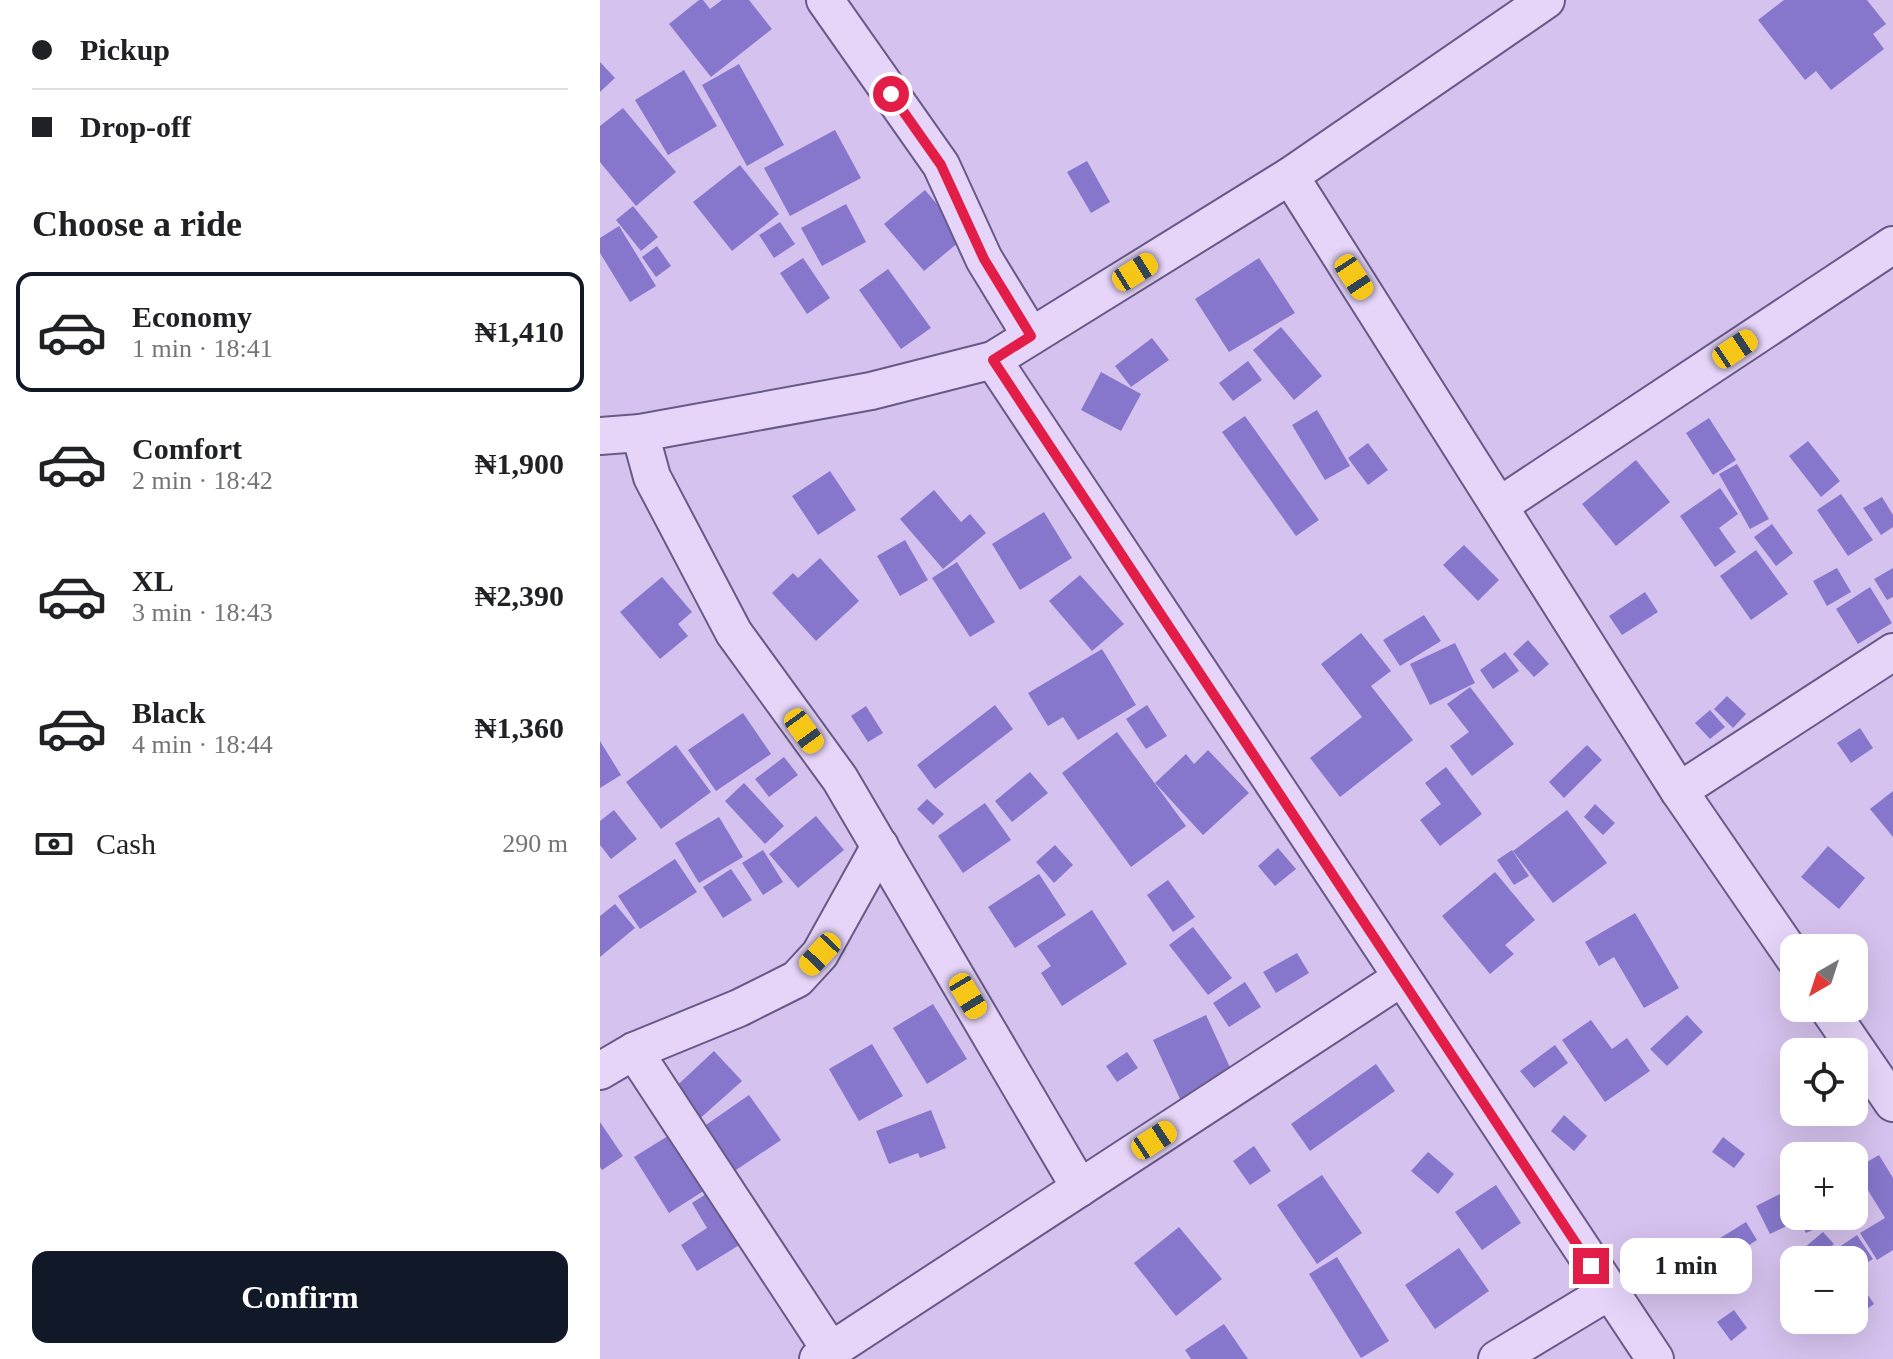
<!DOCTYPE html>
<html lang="en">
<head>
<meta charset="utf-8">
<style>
  body { margin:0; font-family:"Times New Roman",serif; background:#f6f6f6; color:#202124; height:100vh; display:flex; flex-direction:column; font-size:30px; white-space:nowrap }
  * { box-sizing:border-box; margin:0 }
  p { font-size:26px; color:#757577 }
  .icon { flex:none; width:44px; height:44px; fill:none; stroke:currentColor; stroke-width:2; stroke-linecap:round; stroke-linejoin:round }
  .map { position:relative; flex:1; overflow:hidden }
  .side { display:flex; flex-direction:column; background:#fff; width:600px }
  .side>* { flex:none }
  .banner { display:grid; align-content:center; height:176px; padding:0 32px; background:#fff }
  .needle { width:52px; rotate:219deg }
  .tools { position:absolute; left:1180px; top:934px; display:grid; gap:16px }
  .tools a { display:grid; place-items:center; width:88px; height:88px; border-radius:16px; background:#fff; box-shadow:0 8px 32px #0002; font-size:40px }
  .end { position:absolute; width:36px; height:36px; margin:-18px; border:10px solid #e11d48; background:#fff; box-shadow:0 0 0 4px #fff }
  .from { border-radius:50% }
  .bubble { position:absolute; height:56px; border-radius:16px; background:#fff; box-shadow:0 8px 32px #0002; font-size:26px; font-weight:700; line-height:56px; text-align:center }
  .car { position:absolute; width:24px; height:48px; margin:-24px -12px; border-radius:10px; box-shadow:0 0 6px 2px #0007; background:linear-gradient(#f5c518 24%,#345 0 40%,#f5c518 0 76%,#345 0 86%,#f5c518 0) }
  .banner b { display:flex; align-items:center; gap:28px; height:76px; font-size:30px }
  .banner b+b { border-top:2px solid #e0e0e0 }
  .banner i { width:20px; height:20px; background:#202124 }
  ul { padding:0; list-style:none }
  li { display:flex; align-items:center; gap:24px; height:120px; margin:0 16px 12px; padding:0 16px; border:4px solid transparent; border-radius:16px }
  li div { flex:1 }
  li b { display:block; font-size:30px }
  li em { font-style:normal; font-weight:700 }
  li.on { border-color:#111827 }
  li>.icon { width:72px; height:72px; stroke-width:1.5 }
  h2 { padding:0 32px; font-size:36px; line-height:96px }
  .pay { display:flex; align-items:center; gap:20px; height:88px; padding:0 32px; font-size:30px }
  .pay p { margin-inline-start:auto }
  .primary-button { display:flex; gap:16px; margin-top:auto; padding:16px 32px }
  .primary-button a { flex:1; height:92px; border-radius:16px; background:#111827; color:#fff; font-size:32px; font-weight:700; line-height:92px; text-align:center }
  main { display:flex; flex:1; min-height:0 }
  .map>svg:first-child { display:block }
</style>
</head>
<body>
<main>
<section class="side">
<div class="banner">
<b><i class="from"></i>Pickup</b>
<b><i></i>Drop-off</b>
</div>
<h2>Choose a ride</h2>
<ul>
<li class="on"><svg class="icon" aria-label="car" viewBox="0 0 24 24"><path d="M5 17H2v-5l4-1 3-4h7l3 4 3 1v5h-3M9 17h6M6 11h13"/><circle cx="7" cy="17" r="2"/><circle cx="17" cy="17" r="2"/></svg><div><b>Economy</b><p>1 min · 18:41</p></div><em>₦1,410</em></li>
<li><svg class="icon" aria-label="car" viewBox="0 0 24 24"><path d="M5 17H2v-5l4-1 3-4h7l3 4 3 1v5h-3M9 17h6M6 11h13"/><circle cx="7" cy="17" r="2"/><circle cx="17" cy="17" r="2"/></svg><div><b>Comfort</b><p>2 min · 18:42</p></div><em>₦1,900</em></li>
<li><svg class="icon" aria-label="car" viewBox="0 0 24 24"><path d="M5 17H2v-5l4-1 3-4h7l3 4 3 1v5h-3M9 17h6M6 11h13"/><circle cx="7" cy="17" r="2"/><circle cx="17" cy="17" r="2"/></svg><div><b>XL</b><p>3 min · 18:43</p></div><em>₦2,390</em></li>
<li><svg class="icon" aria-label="car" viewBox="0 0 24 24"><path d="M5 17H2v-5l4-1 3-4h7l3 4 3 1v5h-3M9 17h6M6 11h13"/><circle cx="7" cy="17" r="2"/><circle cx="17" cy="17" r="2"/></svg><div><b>Black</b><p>4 min · 18:44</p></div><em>₦1,360</em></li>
</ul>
<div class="pay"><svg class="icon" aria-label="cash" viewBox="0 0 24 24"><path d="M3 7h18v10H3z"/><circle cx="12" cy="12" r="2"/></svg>Cash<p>290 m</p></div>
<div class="primary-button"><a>Confirm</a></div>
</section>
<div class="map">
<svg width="1293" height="1359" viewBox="0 0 1293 1359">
  <rect width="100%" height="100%" fill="#d6c2ee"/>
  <g fill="#8777cc">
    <path d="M 99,0 L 103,0 L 110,9 L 122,0 L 149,0 L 172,29 L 111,77 L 69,24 Z"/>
    <path d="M 1184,0 L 1267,0 L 1286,24 L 1273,34 L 1284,49 L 1231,90 L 1216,71 L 1205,80 L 1158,20 Z"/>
    <path d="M 0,62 L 15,78 L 0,92 Z"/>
    <path d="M 139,64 L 184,145 L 147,166 L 102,85 Z"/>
    <path d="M 84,70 L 117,126 L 68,155 L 35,100 Z"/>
    <path d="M 23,108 L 76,172 L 36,206 L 0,162 L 0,126 Z"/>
    <path d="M 235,130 L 261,178 L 190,216 L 164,168 Z"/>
    <path d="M 487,161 L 510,202 L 491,213 L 467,172 Z"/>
    <path d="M 140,165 L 179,214 L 132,251 L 93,202 Z"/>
    <path d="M 325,190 L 365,237 L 324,271 L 284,224 Z"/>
    <path d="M 246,204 L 266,242 L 222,266 L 201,228 Z"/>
    <path d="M 33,206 L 58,237 L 41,251 L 16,220 Z"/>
    <path d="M 180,222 L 195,244 L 174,258 L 159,235 Z"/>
    <path d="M 19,226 L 56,286 L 30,302 L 0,253 L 0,238 Z"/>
    <path d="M 57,246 L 71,266 L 56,277 L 42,257 Z"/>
    <path d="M 203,258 L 230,298 L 207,314 L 180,273 Z"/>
    <path d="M 659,258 L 695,313 L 629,352 L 595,299 Z"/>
    <path d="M 288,269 L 331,328 L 301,349 L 259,290 Z"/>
    <path d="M 681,327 L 722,376 L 694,400 L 653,350 Z"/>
    <path d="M 552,338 L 569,360 L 531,387 L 515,366 Z"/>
    <path d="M 648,361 L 662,380 L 633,401 L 619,383 Z"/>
    <path d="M 501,372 L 541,394 L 521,431 L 481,410 Z"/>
    <path d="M 717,410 L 750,466 L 725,480 L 692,425 Z"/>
    <path d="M 645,416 L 719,520 L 696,536 L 622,432 Z"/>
    <path d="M 1109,418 L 1136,460 L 1113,475 L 1086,433 Z"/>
    <path d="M 1208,441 L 1240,481 L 1221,497 L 1189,456 Z"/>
    <path d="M 768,443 L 788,470 L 768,485 L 748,458 Z"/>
    <path d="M 1036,460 L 1070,502 L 1016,546 L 982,504 Z"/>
    <path d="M 1137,464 L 1169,519 L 1150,529 L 1119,474 Z"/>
    <path d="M 230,471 L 256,510 L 218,535 L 192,496 Z"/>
    <path d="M 1120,488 L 1138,514 L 1119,528 L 1136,552 L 1115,567 L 1080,516 Z"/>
    <path d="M 334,490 L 361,522 L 370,514 L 386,533 L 343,569 L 300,519 Z"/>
    <path d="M 1241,494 L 1273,540 L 1248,556 L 1217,510 Z"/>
    <path d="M 1282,497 L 1293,515 L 1293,527 L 1281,535 L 1263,508 Z"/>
    <path d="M 444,512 L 472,558 L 420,590 L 392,544 Z"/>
    <path d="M 1172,524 L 1193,553 L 1176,566 L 1154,537 Z"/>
    <path d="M 305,540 L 328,580 L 300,596 L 277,556 Z"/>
    <path d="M 864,545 L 899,580 L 878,601 L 843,565 Z"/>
    <path d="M 1156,550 L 1188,594 L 1151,620 L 1120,576 Z"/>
    <path d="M 220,558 L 259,601 L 216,641 L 172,593 L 193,573 L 198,578 Z"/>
    <path d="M 357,562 L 395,622 L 370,637 L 332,578 Z"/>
    <path d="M 1237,568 L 1251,592 L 1227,606 L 1213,581 Z"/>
    <path d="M 1293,568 L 1293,597 L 1287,600 L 1274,579 Z"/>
    <path d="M 480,575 L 524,624 L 492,651 L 449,601 Z"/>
    <path d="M 62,577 L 92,612 L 78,624 L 88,636 L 60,659 L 20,612 Z"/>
    <path d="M 1270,587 L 1292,623 L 1258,644 L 1236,609 Z"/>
    <path d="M 1045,592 L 1058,612 L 1022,635 L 1009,616 Z"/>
    <path d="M 824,615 L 841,641 L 800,666 L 783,640 Z"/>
    <path d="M 761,633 L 791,671 L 771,686 L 813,740 L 740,797 L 710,758 L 762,717 L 721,664 Z"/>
    <path d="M 928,640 L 949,664 L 934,677 L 913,654 Z"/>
    <path d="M 855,643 L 875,683 L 830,705 L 810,664 Z"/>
    <path d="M 502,649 L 536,705 L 478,740 L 463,717 L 448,726 L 428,693 Z"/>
    <path d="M 905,652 L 919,671 L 893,689 L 880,670 Z"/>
    <path d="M 870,687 L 914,744 L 872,776 L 850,746 L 869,732 L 847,704 Z"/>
    <path d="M 1127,696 L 1146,714 L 1133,728 L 1114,709 Z"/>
    <path d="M 395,705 L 413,729 L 335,789 L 317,765 Z"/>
    <path d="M 547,705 L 567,736 L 546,749 L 526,719 Z"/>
    <path d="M 266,706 L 283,733 L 268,742 L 251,716 Z"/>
    <path d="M 1110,710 L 1125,727 L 1110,739 L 1095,723 Z"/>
    <path d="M 143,713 L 171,754 L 116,791 L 88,750 Z"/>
    <path d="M 1260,728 L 1273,748 L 1251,763 L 1237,743 Z"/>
    <path d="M 517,732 L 586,826 L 531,867 L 462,773 Z"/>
    <path d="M 0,741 L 21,775 L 0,788 Z"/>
    <path d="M 76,745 L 111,792 L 61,829 L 26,782 Z"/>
    <path d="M 987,745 L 1002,760 L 964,798 L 949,782 Z"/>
    <path d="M 608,750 L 649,793 L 603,835 L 555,783 L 586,754 L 594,764 Z"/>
    <path d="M 184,757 L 198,775 L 169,797 L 155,779 Z"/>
    <path d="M 846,767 L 882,814 L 840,846 L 820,820 L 841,804 L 825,783 Z"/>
    <path d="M 430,772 L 448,793 L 412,822 L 395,801 Z"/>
    <path d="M 144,783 L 184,826 L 165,844 L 125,801 Z"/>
    <path d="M 1293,791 L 1293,837 L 1270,809 Z"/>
    <path d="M 327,799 L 344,814 L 333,825 L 317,809 Z"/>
    <path d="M 385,803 L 411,840 L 363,873 L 338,836 Z"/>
    <path d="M 995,804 L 1015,823 L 1003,835 L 984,817 Z"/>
    <path d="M 14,810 L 37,839 L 11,859 L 0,845 L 0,821 Z"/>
    <path d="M 967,810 L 1007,863 L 953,903 L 913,851 Z"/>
    <path d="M 216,816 L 244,850 L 198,888 L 169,854 Z"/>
    <path d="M 119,817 L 143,857 L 99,883 L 75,843 Z"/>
    <path d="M 455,845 L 473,865 L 454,883 L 436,862 Z"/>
    <path d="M 1228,846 L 1265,878 L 1239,909 L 1201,877 Z"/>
    <path d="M 678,848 L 696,869 L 675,886 L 658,866 Z"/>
    <path d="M 163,850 L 183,882 L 163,895 L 142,863 Z"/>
    <path d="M 912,850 L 929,876 L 914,885 L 897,860 Z"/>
    <path d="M 75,859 L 97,892 L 40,929 L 18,896 Z"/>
    <path d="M 131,869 L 152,900 L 123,918 L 103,887 Z"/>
    <path d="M 895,872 L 935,920 L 905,945 L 914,954 L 890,974 L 842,916 Z"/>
    <path d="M 439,874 L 466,915 L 415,948 L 388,907 Z"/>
    <path d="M 568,880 L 595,917 L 573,932 L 547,895 Z"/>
    <path d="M 15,904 L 35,928 L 0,957 L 0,916 Z"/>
    <path d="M 492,910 L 527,964 L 462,1006 L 441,973 L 451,966 L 437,946 Z"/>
    <path d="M 1035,913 L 1079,988 L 1044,1008 L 1014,957 L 999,966 L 985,942 Z"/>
    <path d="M 593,927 L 632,978 L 608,995 L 569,945 Z"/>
    <path d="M 697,953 L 709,973 L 676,993 L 663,972 Z"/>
    <path d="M 645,982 L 661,1007 L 629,1027 L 613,1003 Z"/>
    <path d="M 333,1004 L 367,1059 L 327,1084 L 293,1028 Z"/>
    <path d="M 606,1015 L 634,1076 L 581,1101 L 553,1040 Z"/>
    <path d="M 1087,1015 L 1103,1032 L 1067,1066 L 1050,1049 Z"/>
    <path d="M 991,1020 L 1012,1049 L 1027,1038 L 1050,1071 L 1005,1102 L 962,1040 Z"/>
    <path d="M 272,1044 L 303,1096 L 259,1121 L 229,1069 Z"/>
    <path d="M 955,1045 L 968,1063 L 934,1088 L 920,1071 Z"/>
    <path d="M 114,1051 L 142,1081 L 96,1122 L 69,1093 Z"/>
    <path d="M 527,1052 L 538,1068 L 517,1082 L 506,1066 Z"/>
    <path d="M 776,1064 L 795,1091 L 710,1151 L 691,1124 Z"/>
    <path d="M 149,1095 L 181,1140 L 133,1172 L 103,1127 Z"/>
    <path d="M 331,1110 L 346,1148 L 320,1158 L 318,1153 L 289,1164 L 276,1131 Z"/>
    <path d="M 964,1115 L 987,1136 L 974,1151 L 951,1131 Z"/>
    <path d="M 0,1122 L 23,1156 L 2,1170 L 0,1167 Z"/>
    <path d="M 81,1128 L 116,1183 L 69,1213 L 34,1157 Z"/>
    <path d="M 1123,1137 L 1145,1154 L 1134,1168 L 1112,1152 Z"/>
    <path d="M 654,1146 L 671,1171 L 650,1185 L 633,1161 Z"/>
    <path d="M 828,1152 L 854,1174 L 838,1194 L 811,1171 Z"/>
    <path d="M 1279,1155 L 1293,1178 L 1293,1250 L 1277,1260 L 1260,1233 L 1285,1218 L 1255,1169 Z"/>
    <path d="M 722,1175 L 762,1233 L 717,1264 L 677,1205 Z"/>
    <path d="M 125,1182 L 159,1233 L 97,1271 L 81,1245 L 107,1228 L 92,1203 Z"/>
    <path d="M 896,1185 L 921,1223 L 882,1250 L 855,1212 Z"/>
    <path d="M 1194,1187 L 1194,1216 L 1216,1216 L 1221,1226 L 1206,1233 L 1199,1220 L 1170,1234 L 1156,1206 Z"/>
    <path d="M 1146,1222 L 1157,1240 L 1115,1267 L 1104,1248 Z"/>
    <path d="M 579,1227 L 622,1279 L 576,1316 L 534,1263 Z"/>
    <path d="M 1223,1232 L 1234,1244 L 1214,1260 L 1204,1248 Z"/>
    <path d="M 1257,1235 L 1273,1259 L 1254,1271 L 1254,1260 L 1220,1260 Z"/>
    <path d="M 859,1248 L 889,1291 L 835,1329 L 805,1285 Z"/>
    <path d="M 737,1257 L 789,1341 L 761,1358 L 709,1274 Z"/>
    <path d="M 1254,1274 L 1274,1304 L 1254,1318 Z"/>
    <path d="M 1134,1310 L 1147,1328 L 1131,1341 L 1117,1322 Z"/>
    <path d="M 1223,1320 L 1250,1320 L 1232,1333 Z"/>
    <path d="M 624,1324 L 648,1359 L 591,1359 L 585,1350 Z"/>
  </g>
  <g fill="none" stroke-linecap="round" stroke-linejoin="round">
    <g stroke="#675988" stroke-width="40">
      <g id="street">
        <path d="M 225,0 L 341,165 L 384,259 L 431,336"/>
        <path d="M 946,0 L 690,176 L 1079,791 L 1194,958"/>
        <path d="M 393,360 L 1055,1359"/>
        <path d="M 40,433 L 52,477 L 134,633 L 240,779 L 480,1188"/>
        <path d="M 0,436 L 40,433 L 271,391 L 393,360 L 690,176"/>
        <path d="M 899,506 L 1293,245"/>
        <path d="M 1079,791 L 1293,652"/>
        <path d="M 1228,1008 L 1293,1103"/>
        <path d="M 34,1051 L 231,1351"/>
        <path d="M 0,1071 L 34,1051 L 139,1008 L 197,979 L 220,954 L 280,846"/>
        <path d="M 218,1359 L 801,978"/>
        <path d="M 897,1359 L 1008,1292"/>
      </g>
    </g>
    <use href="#street" stroke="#e6d5f9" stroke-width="36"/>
  </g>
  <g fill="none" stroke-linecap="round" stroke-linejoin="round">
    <path stroke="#e11d48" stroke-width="10" d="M 291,94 L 341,165 L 384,259 L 431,336 L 393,360 L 991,1266"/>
  </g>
</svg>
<div class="tools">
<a><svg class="needle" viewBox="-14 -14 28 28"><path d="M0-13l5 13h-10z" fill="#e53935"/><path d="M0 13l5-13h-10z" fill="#757577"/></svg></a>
<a><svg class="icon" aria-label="locate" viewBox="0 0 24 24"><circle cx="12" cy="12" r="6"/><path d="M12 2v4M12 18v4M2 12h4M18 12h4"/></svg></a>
<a>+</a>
<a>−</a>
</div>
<i class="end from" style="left:291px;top:94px"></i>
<i class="end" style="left:991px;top:1266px"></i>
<div class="bubble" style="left:1020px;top:1238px;width:132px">1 min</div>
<i class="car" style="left:535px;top:272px;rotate:58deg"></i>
<i class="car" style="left:754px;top:277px;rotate:147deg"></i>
<i class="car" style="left:1135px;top:349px;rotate:56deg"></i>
<i class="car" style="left:204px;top:731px;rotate:144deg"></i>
<i class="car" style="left:220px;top:954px;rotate:223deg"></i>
<i class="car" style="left:368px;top:996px;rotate:149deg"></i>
<i class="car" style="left:554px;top:1140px;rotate:57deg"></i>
</div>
</main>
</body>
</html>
